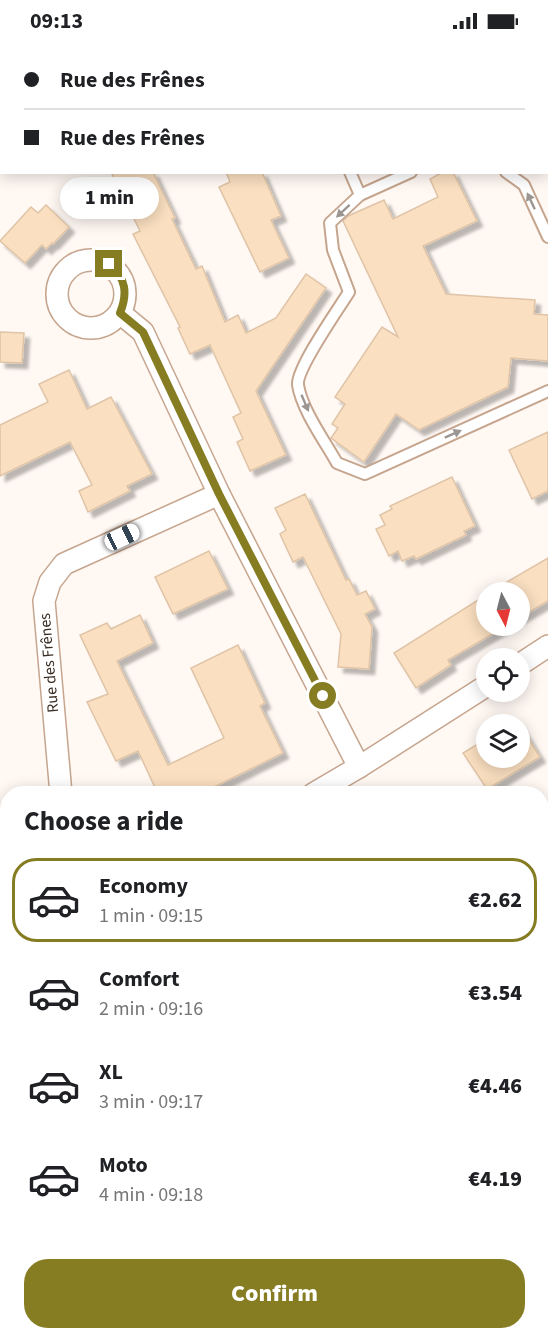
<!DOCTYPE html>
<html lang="en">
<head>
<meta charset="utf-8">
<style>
  body { margin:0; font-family:"Source Sans 3",sans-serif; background:#f6f6f6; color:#202124; height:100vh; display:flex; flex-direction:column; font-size:22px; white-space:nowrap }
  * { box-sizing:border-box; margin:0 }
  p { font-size:20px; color:#757577 }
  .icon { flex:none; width:33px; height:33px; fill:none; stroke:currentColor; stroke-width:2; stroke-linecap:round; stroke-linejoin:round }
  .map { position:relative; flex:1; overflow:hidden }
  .drawer { position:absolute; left:0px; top:744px; width:549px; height:554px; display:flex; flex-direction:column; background:#fff; border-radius:24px 24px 0 0; box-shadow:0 3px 15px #0003 }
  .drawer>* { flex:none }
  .top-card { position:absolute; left:0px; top:0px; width:549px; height:132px; box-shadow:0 3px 15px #0003; display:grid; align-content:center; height:132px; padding:0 24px; background:#fff }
  .needle { width:39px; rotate:173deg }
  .fabs { position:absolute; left:476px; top:540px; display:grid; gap:12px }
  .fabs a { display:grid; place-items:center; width:54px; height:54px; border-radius:50%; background:#fff; box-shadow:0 3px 15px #0003; font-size:30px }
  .end { position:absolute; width:27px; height:27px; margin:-14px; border:8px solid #867d23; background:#fff; box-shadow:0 0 0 3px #fff }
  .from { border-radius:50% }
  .bubble { position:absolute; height:42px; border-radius:21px; background:#fff; box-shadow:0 3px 15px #0003; font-size:20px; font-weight:800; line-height:42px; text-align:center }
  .car { position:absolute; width:18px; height:36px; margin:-18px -9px; border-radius:8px; box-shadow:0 0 4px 2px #0007; background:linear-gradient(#fff 24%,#345 0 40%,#fff 0 76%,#345 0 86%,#fff 0) }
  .top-card b { display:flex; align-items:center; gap:21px; height:57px; font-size:22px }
  .top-card b+b { border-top:2px solid #e0e0e0 }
  .top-card i { width:15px; height:15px; background:#202124 }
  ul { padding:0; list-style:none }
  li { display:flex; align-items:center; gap:18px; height:84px; margin:0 12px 9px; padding:0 12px; border:3px solid transparent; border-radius:24px }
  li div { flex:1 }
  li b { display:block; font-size:22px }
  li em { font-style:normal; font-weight:800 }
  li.current { border-color:#867d23 }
  li>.icon { width:54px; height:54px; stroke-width:1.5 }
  h2 { padding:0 24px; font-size:27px; line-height:72px }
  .cta { display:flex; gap:12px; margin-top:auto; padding:12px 24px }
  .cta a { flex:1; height:69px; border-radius:24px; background:#867d23; color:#fff; font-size:24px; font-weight:800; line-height:69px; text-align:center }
  .status { display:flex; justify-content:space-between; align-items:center; height:42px; padding:0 30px; background:#fff; direction:ltr }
  .status svg { height:16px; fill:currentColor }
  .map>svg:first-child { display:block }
</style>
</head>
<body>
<div class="status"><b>09:13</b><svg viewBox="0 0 49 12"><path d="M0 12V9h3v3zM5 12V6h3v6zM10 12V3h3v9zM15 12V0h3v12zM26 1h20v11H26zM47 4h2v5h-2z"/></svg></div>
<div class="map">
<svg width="548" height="1297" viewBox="0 0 548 1297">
  <defs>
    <filter id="shadow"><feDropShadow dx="5.5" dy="5.5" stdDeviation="1.5" flood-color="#0004"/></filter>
  </defs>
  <rect width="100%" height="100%" fill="#fff8f3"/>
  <g fill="#c4e5b4">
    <path d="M 542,954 L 548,964 L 548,998 L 542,1001 Z"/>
    <path d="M 7,1271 L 8,1290 L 52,1290 L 40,1297 L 0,1297 L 0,1275 Z"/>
  </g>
  <g fill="#fadfc0" stroke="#dfc4a7" stroke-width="1.5" filter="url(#shadow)">
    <path d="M 111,130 L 153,130 L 175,176 L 172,177 L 196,227 L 202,224 L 225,280 L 238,273 L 246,291 L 276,276 L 306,232 L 326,246 L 256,349 L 286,413 L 250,429 L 237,400 L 243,397 L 233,375 L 241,371 L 210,303 L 190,312 L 178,286 L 180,285 L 133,192 L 140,189 Z"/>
    <path d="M 226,130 L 262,130 L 281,174 L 271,178 L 289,216 L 260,230 L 219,145 L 230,140 Z"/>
    <path d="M 443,130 L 453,130 L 477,179 L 423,204 L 446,252 L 535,258 L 534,272 L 548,273 L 548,319 L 511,316 L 508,345 L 419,388 L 396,372 L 364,420 L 331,396 L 338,386 L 332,382 L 345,362 L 335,355 L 382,285 L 398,295 L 343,179 L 348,174 L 384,158 L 393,177 L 438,155 L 430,137 Z"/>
    <path d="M 46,163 L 69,185 L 53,202 L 52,201 L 46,207 L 42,203 L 25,221 L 0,199 L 31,165 L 38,171 Z"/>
    <path d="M 0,290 L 24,291 L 22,321 L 0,320 Z"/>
    <path d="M 69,328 L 87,367 L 111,355 L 152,432 L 127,444 L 130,449 L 88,470 L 79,449 L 92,443 L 70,400 L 0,434 L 0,383 L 48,360 L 39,342 Z"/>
    <path d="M 548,390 L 548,449 L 532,457 L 509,408 Z"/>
    <path d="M 452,435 L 475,484 L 464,489 L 466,493 L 416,517 L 414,514 L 402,519 L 398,509 L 389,514 L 376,487 L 385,483 L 380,473 L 392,467 L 390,464 Z"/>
    <path d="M 305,452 L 346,538 L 349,537 L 357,553 L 366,549 L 375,567 L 365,572 L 372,585 L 369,627 L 338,625 L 341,592 L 303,515 L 293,520 L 280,492 L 286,488 L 275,466 Z"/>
    <path d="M 209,509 L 228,547 L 173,572 L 155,535 Z"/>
    <path d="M 548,516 L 548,559 L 519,576 L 519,550 L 490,550 Z"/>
    <path d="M 486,553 L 486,584 L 506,584 L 448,618 L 451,623 L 416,646 L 394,611 Z"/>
    <path d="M 140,573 L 153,601 L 117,619 L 168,723 L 224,696 L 191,626 L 238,603 L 265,661 L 260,664 L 283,711 L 200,752 L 158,752 L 138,709 L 116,719 L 87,660 L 108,652 L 80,593 L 107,581 L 111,587 Z"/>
    <path d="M 517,679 L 540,715 L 487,747 L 463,711 L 486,697 L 486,716 L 519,716 L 519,682 L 511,682 Z"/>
  </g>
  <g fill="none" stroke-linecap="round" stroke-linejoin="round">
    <g stroke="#c6a58e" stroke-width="14">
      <g id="lane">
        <path d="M 288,0 L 289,2"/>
        <path d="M 350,130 L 360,153"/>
        <path d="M 411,130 L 360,153 L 330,181 L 333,208 L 349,250 C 339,266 296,327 298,343 C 302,368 324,398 337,421 L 365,432 L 548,349"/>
        <path d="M 506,130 L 524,143 L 548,195"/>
      </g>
    </g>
    <g stroke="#c6a58e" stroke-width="24">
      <g id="street">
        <circle cx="91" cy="252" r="34"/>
        <path d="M 120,271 L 143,290 L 219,452 L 359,725"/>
        <path d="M 519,623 L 548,604"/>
        <path d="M 61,752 L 44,559 L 50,540 L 64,522 L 219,452"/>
        <path d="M 313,752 L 359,725 L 486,644"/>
        <path d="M 542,874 L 548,876"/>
        <path d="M 0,1042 L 8,1037"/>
        <path d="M 542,1133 L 548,1129"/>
        <path d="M 0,1170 L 8,1165"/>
        <path d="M 251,1297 L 264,1290"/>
      </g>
    </g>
    <g stroke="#a99f99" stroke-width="4" stroke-dasharray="3 4.5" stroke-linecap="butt">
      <path d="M 542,982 L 548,979"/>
      <path d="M 0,1296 L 11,1290"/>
    </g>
    <use href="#lane" stroke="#fff" stroke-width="10"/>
    <use href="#street" stroke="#fff" stroke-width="21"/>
  </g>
  <defs><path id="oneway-solid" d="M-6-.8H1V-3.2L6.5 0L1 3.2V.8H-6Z" transform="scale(1.5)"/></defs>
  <g fill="#9c9692">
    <use href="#oneway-solid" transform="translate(531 159) rotate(-115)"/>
    <use href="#oneway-solid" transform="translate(343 169) rotate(137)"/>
    <use href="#oneway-solid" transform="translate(305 361) rotate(67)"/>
    <use href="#oneway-solid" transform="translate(453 392) rotate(-24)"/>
  </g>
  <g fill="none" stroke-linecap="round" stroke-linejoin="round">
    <path stroke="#867d23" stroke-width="8" d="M 109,222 C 126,236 128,251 120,271 L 143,290 L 219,452 L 323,654"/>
  </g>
  <g text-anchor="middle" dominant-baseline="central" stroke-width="5" stroke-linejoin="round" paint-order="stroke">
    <g font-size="16" fill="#3a2d24" stroke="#fff">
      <text transform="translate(49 621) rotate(-95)">Rue des Frênes</text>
    </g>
  </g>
</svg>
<div class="fabs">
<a><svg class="needle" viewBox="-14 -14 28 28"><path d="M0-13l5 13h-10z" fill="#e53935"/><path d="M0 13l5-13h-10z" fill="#757577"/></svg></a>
<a><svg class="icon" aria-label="locate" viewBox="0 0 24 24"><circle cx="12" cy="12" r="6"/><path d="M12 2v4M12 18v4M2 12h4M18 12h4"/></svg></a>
<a><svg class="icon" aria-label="layers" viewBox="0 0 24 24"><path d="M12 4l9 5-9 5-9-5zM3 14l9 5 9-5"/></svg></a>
</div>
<i class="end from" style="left:323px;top:654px"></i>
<i class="end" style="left:109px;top:222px"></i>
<div class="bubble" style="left:60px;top:135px;width:99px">1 min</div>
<i class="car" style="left:122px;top:495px;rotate:65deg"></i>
<div class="top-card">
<b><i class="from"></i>Rue des Frênes</b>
<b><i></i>Rue des Frênes</b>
</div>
<section class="drawer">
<h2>Choose a ride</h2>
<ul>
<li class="current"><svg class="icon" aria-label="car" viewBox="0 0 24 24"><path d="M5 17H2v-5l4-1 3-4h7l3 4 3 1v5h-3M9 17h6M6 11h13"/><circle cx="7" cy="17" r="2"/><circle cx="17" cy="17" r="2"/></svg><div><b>Economy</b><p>1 min · 09:15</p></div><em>€2.62</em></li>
<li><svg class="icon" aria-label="car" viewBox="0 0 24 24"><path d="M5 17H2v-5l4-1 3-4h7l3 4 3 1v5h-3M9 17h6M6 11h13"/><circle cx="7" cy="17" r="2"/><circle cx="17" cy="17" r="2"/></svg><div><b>Comfort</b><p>2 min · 09:16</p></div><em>€3.54</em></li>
<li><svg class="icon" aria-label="car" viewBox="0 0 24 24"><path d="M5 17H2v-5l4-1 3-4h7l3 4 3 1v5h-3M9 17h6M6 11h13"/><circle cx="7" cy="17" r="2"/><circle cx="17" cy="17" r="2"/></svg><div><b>XL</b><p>3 min · 09:17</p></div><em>€4.46</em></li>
<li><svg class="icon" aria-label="car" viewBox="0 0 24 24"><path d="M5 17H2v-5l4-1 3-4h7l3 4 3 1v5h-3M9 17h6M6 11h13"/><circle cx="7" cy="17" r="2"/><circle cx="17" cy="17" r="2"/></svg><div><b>Moto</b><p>4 min · 09:18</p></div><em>€4.19</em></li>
</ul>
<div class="cta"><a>Confirm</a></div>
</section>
</div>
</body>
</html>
